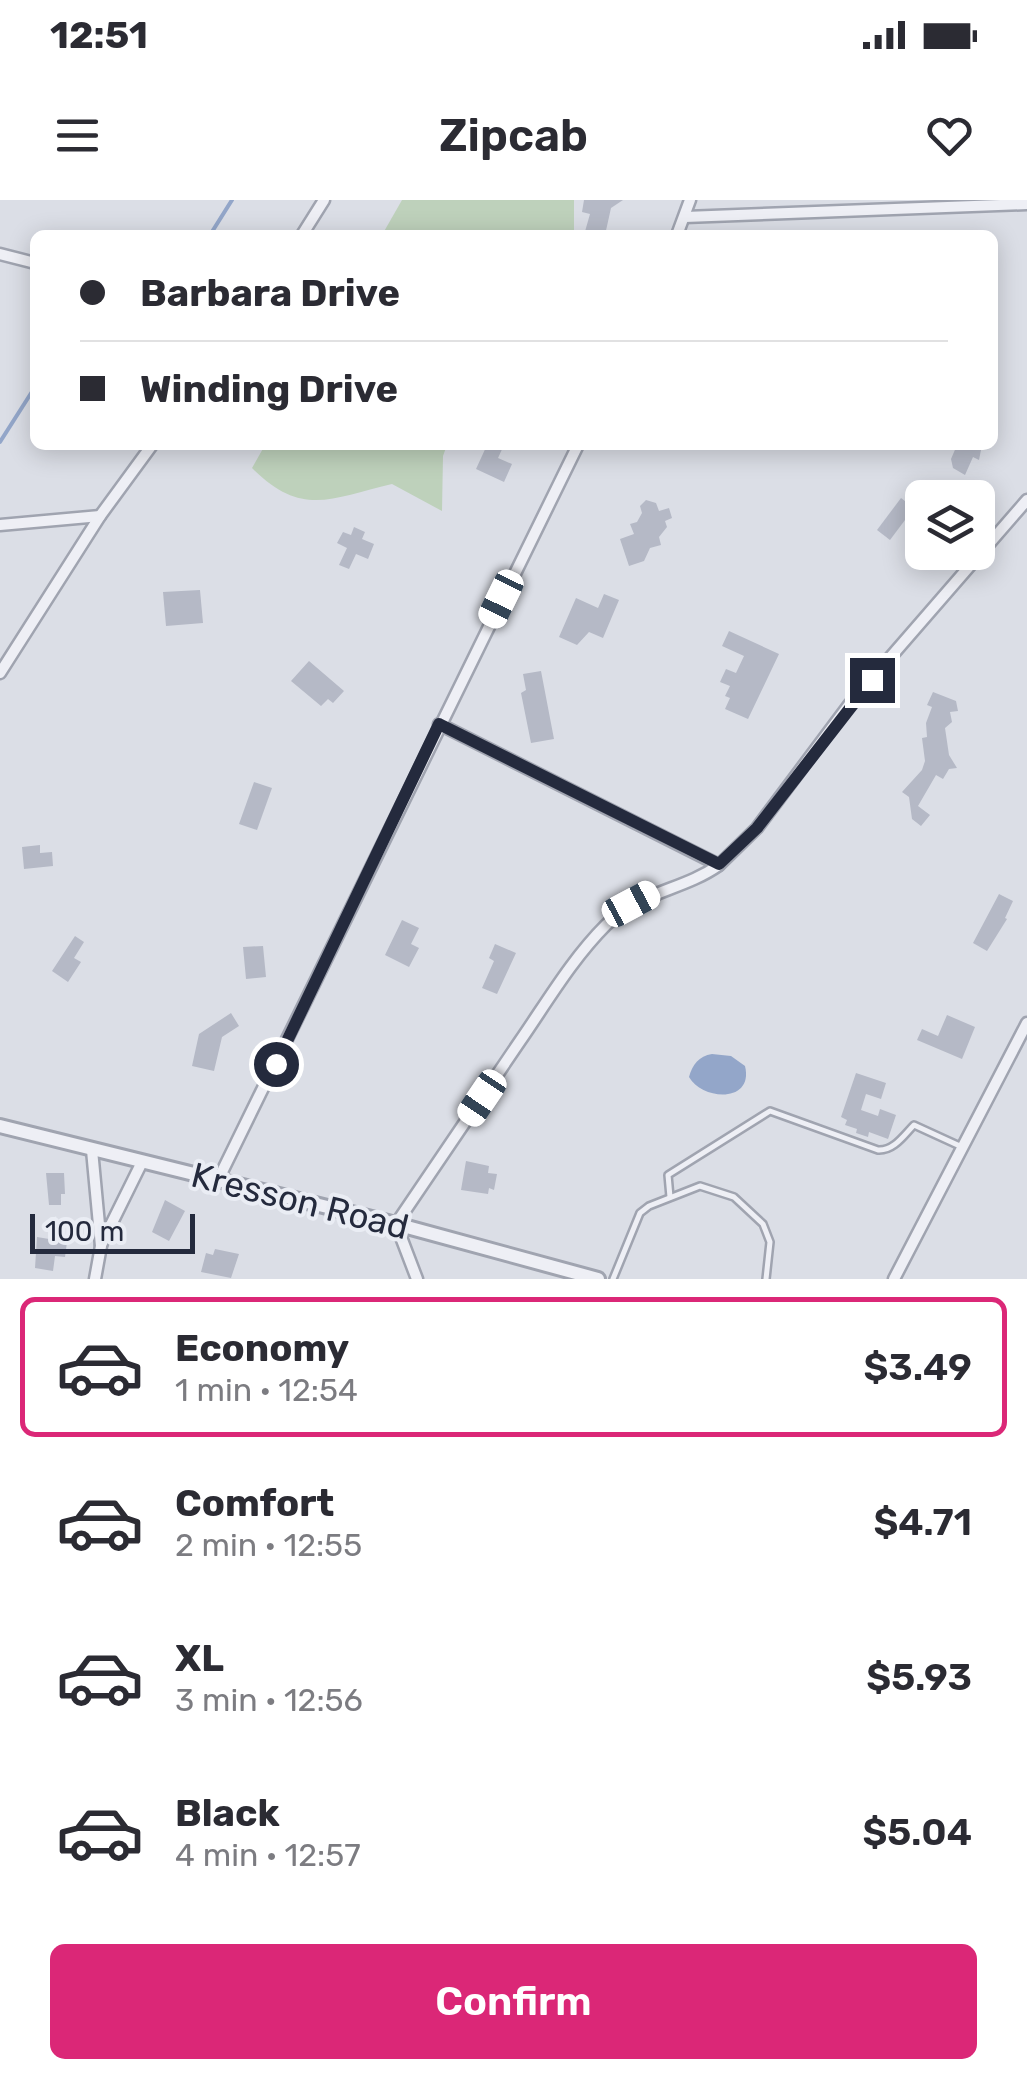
<!DOCTYPE html>
<html lang="en">
<head>
<meta charset="utf-8">
<style>
  body { margin:0; font-family:Rubik,sans-serif; background:#f2f2f3; color:#2b2b33; height:100vh; display:flex; flex-direction:column; font-size:38px; white-space:nowrap }
  * { box-sizing:border-box; margin:0 }
  p { font-size:32px; color:#7c7c81 }
  .icon { flex:none; width:55px; height:55px; fill:none; stroke:currentColor; stroke-width:2; stroke-linecap:round; stroke-linejoin:round }
  .map { position:relative; height:1079px; overflow:hidden }
  .details { display:flex; flex-direction:column; background:#fff; flex:1 }
  .details>* { flex:none }
  .hud { position:absolute; left:30px; top:30px; width:968px; height:220px; border-radius:15px; box-shadow:0 5px 25px #0003; display:grid; align-content:center; height:220px; padding:0 50px; background:#fff }
  .controls { position:absolute; left:905px; top:280px; display:grid; gap:20px }
  .controls a { display:grid; place-items:center; width:90px; height:90px; border-radius:15px; background:#fff; box-shadow:0 5px 25px #0003; font-size:50px }
  .scale { position:absolute; left:30px; bottom:25px; width:165px; box-sizing:border-box; padding-left:10px; border:5px solid #242a3d; border-top:0; font-size:28px; line-height:35px; white-space:nowrap; color:#242a3d; -webkit-text-stroke:8px #eaedf4; paint-order:stroke }
  .end { position:absolute; width:45px; height:45px; margin:-22px; border:12px solid #242a3d; background:#fff; box-shadow:0 0 0 5px #fff }
  .from { border-radius:50% }
  .car { position:absolute; width:30px; height:60px; margin:-30px -15px; border-radius:12px; box-shadow:0 0 8px 2px #0007; background:linear-gradient(#fff 24%,#345 0 40%,#fff 0 76%,#345 0 86%,#fff 0) }
  .hud b { display:flex; align-items:center; gap:35px; height:95px; font-size:38px }
  .hud b+b { border-top:2px solid #e1e1e2 }
  .hud i { width:25px; height:25px; background:#2b2b33 }
  ul { padding:18px 0 0; list-style:none }
  li { display:flex; align-items:center; gap:30px; height:140px; margin:0 20px 15px; padding:0 30px; border:5px solid transparent; border-radius:15px }
  li div { flex:1 }
  li b { display:block; font-size:38px }
  li em { font-style:normal; font-weight:600 }
  li.selected { border-color:#db2777 }
  li>.icon { width:90px; height:90px; stroke-width:1.5 }
  .button { display:flex; gap:20px; margin-top:auto; padding:20px 50px }
  .button a { flex:1; height:115px; border-radius:15px; background:#db2777; color:#fff; font-size:40px; font-weight:600; line-height:115px; text-align:center }
  .status { display:flex; justify-content:space-between; align-items:center; height:70px; padding:0 50px; background:#fff; direction:ltr }
  .status svg { height:28px; fill:currentColor }
  header { display:flex; justify-content:space-between; align-items:center; height:130px; padding:0 50px; background:#fff; font-size:45px; font-weight:600 }
  .map>svg:first-child { display:block }
</style>
</head>
<body>
<div class="status"><b>12:51</b><svg viewBox="0 0 49 12"><path d="M0 12V9h3v3zM5 12V6h3v6zM10 12V3h3v9zM15 12V0h3v12zM26 1h20v11H26zM47 4h2v5h-2z"/></svg></div>
<header><svg class="icon" aria-label="menu" viewBox="0 0 24 24"><path d="M4 6h16M4 12h16M4 18h16"/></svg>Zipcab<svg class="icon" aria-label="heart" viewBox="0 0 24 24"><path d="M12 20l-8-8c-3-5 5-10 8-4 3-6 11-1 8 4z"/></svg></header>
<div class="map">
<svg width="1027" height="1079" viewBox="0 0 1027 1079">
  <rect width="100%" height="100%" fill="#dbdee6"/>
  <g fill="#bed1bb">
    <path d="M 402,0 L 574,0 L 574,35 L 382,35 Z"/>
    <path d="M 265,245 L 447,245 L 443,256 L 442,311 L 392,284 C 332,298 302,318 252,268 Z"/>
  </g>
  <path fill="#93a6c9" d="M 712,854 L 731,856 L 745,866 C 754,903 703,901 689,877 C 692,865 699,856 712,854 Z"/>
  <g fill="none" stroke-linecap="round" stroke-linejoin="round">
    <g stroke="#93a6c9" stroke-width="4">
      <path d="M 210,35 L 232,0"/>
      <path d="M 0,242 L 35,187"/>
    </g>
  </g>
  <g fill="#b5b9c6">
    <path d="M 584,0 L 623,0 L 611,8 L 605,35 L 584,35 L 590,14 L 582,12 Z"/>
    <path d="M 487,245 L 504,245 L 498,258 L 512,264 L 504,282 L 476,269 Z"/>
    <path d="M 957,245 L 982,245 L 979,260 L 973,257 L 965,275 L 953,268 L 951,259 Z"/>
    <path d="M 901,298 L 914,308 L 890,340 L 877,330 Z"/>
    <path d="M 646,300 L 656,303 L 659,311 L 669,308 L 672,318 L 665,321 L 667,327 L 659,337 L 661,345 L 650,348 L 644,361 L 629,366 L 620,339 L 634,334 L 630,324 L 637,322 L 642,313 L 640,306 Z"/>
    <path d="M 354,327 L 365,332 L 362,339 L 374,344 L 368,359 L 356,354 L 349,369 L 339,365 L 347,348 L 337,343 L 343,332 L 351,335 Z"/>
    <path d="M 200,390 L 203,423 L 166,426 L 163,392 Z"/>
    <path d="M 604,394 L 619,400 L 603,438 L 589,432 L 577,445 L 559,437 L 576,398 L 598,408 Z"/>
    <path d="M 729,431 L 779,454 L 748,519 L 725,509 L 730,498 L 725,496 L 730,486 L 720,482 L 726,469 L 736,473 L 744,456 L 722,446 Z"/>
    <path d="M 309,461 L 344,491 L 333,503 L 328,499 L 321,506 L 291,481 Z"/>
    <path d="M 541,471 L 554,539 L 531,543 L 521,493 L 526,490 L 523,474 Z"/>
    <path d="M 933,492 L 956,501 L 958,511 L 950,512 L 952,522 L 945,528 L 949,555 L 957,568 L 949,569 L 943,579 L 936,575 L 918,606 L 930,615 L 921,626 L 912,619 L 909,597 L 902,592 L 922,570 L 925,561 L 922,538 L 927,537 L 926,523 L 932,507 L 927,505 Z"/>
    <path d="M 254,582 L 272,588 L 257,630 L 239,624 Z"/>
    <path d="M 40,645 L 40,653 L 52,652 L 53,666 L 24,669 L 22,647 Z"/>
    <path d="M 999,694 L 1013,701 L 1005,718 L 1007,719 L 987,751 L 973,743 Z"/>
    <path d="M 402,720 L 419,728 L 411,744 L 419,748 L 409,767 L 385,755 Z"/>
    <path d="M 75,736 L 84,742 L 74,758 L 81,762 L 68,782 L 52,771 Z"/>
    <path d="M 495,744 L 516,753 L 497,794 L 482,788 L 494,761 L 489,758 Z"/>
    <path d="M 263,746 L 266,777 L 246,779 L 243,747 Z"/>
    <path d="M 231,813 L 239,826 L 222,837 L 214,871 L 192,866 L 199,834 Z"/>
    <path d="M 947,815 L 975,827 L 962,859 L 917,840 L 922,829 L 938,836 Z"/>
    <path d="M 856,873 L 886,883 L 881,899 L 866,894 L 861,910 L 878,916 L 880,909 L 896,915 L 888,939 L 869,932 L 868,937 L 856,933 L 857,929 L 845,925 L 847,920 L 841,917 Z"/>
    <path d="M 466,961 L 489,966 L 488,973 L 497,974 L 494,990 L 489,988 L 488,994 L 461,990 Z"/>
    <path d="M 46,973 L 64,973 L 65,994 L 61,994 L 61,1005 L 49,1005 Z"/>
    <path d="M 165,1000 L 185,1011 L 169,1041 L 152,1032 Z"/>
    <path d="M 37,1037 L 67,1042 L 65,1057 L 55,1056 L 53,1071 L 35,1068 Z"/>
    <path d="M 215,1049 L 239,1054 L 231,1078 L 201,1072 L 206,1053 L 213,1055 Z"/>
  </g>
  <g fill="none" stroke-linecap="round" stroke-linejoin="round">
    <g stroke="#a0a4b0" stroke-width="10">
      <g id="service">
        <path d="M 670,997 L 668,975 L 770,911 L 878,950 C 894,951 904,935 914,925 L 962,947"/>
        <path d="M 613,1079 L 640,1013 L 649,1006 L 700,986 L 734,997 L 763,1024 L 770,1042 L 766,1079"/>
      </g>
    </g>
    <g stroke="#a0a4b0" stroke-width="15">
      <g id="minor">
        <path d="M 685,17 L 1027,4"/>
        <path d="M 302,35 L 324,0"/>
        <path d="M 677,35 L 690,0"/>
        <path d="M 0,54 L 35,63"/>
        <path d="M 0,325 L 100,316"/>
        <path d="M 0,473 L 100,316 L 152,245"/>
        <path d="M 439,524 L 719,665 L 757,628 L 849,505 L 1027,300"/>
        <path d="M 92,950 L 101,1046 L 95,1079"/>
        <path d="M 218,980 L 578,245"/>
        <path d="M 101,1045 L 142,962"/>
        <path d="M 417,1079 L 396,1024 C 437,963 479,902 520,841 C 547,802 572,759 606,725 C 640,691 682,691 719,665"/>
        <path d="M 894,1079 L 1027,823"/>
      </g>
    </g>
    <g stroke="#a0a4b0" stroke-width="18">
      <path id="tertiary" d="M 0,926 L 396,1024 L 598,1079"/>
    </g>
    <use href="#service" stroke="#eeeff5" stroke-width="5"/>
    <use href="#minor" stroke="#eeeff5" stroke-width="10"/>
    <use href="#tertiary" stroke="#eeeff5" stroke-width="12"/>
  </g>
  <g fill="none" stroke-linecap="round" stroke-linejoin="round">
    <path stroke="#242a3d" stroke-width="12" d="M 276,864 L 439,524 L 719,664 L 757,628 L 872,480"/>
  </g>
  <g text-anchor="middle" dominant-baseline="central" stroke-width="8" stroke-linejoin="round" paint-order="stroke">
    <g font-size="35" fill="#242a3d" stroke="#eaedf4">
      <text transform="translate(300 1001) rotate(14)">Kresson Road</text>
    </g>
  </g>
</svg>
<div class="controls">
<a><svg class="icon" aria-label="layers" viewBox="0 0 24 24"><path d="M12 4l9 5-9 5-9-5zM3 14l9 5 9-5"/></svg></a>
</div>
<div class="scale">100 m</div>
<i class="end from" style="left:276px;top:864px"></i>
<i class="end" style="left:872px;top:480px"></i>
<i class="car" style="left:501px;top:399px;rotate:206deg"></i>
<i class="car" style="left:631px;top:704px;rotate:62deg"></i>
<i class="car" style="left:482px;top:898px;rotate:214deg"></i>
<div class="hud">
<b><i class="from"></i>Barbara Drive</b>
<b><i></i>Winding Drive</b>
</div>
</div>
<section class="details">
<ul>
<li class="selected"><svg class="icon" aria-label="car" viewBox="0 0 24 24"><path d="M5 17H2v-5l4-1 3-4h7l3 4 3 1v5h-3M9 17h6M6 11h13"/><circle cx="7" cy="17" r="2"/><circle cx="17" cy="17" r="2"/></svg><div><b>Economy</b><p>1 min · 12:54</p></div><em>$3.49</em></li>
<li><svg class="icon" aria-label="car" viewBox="0 0 24 24"><path d="M5 17H2v-5l4-1 3-4h7l3 4 3 1v5h-3M9 17h6M6 11h13"/><circle cx="7" cy="17" r="2"/><circle cx="17" cy="17" r="2"/></svg><div><b>Comfort</b><p>2 min · 12:55</p></div><em>$4.71</em></li>
<li><svg class="icon" aria-label="car" viewBox="0 0 24 24"><path d="M5 17H2v-5l4-1 3-4h7l3 4 3 1v5h-3M9 17h6M6 11h13"/><circle cx="7" cy="17" r="2"/><circle cx="17" cy="17" r="2"/></svg><div><b>XL</b><p>3 min · 12:56</p></div><em>$5.93</em></li>
<li><svg class="icon" aria-label="car" viewBox="0 0 24 24"><path d="M5 17H2v-5l4-1 3-4h7l3 4 3 1v5h-3M9 17h6M6 11h13"/><circle cx="7" cy="17" r="2"/><circle cx="17" cy="17" r="2"/></svg><div><b>Black</b><p>4 min · 12:57</p></div><em>$5.04</em></li>
</ul>
<div class="button"><a>Confirm</a></div>
</section>
</body>
</html>
